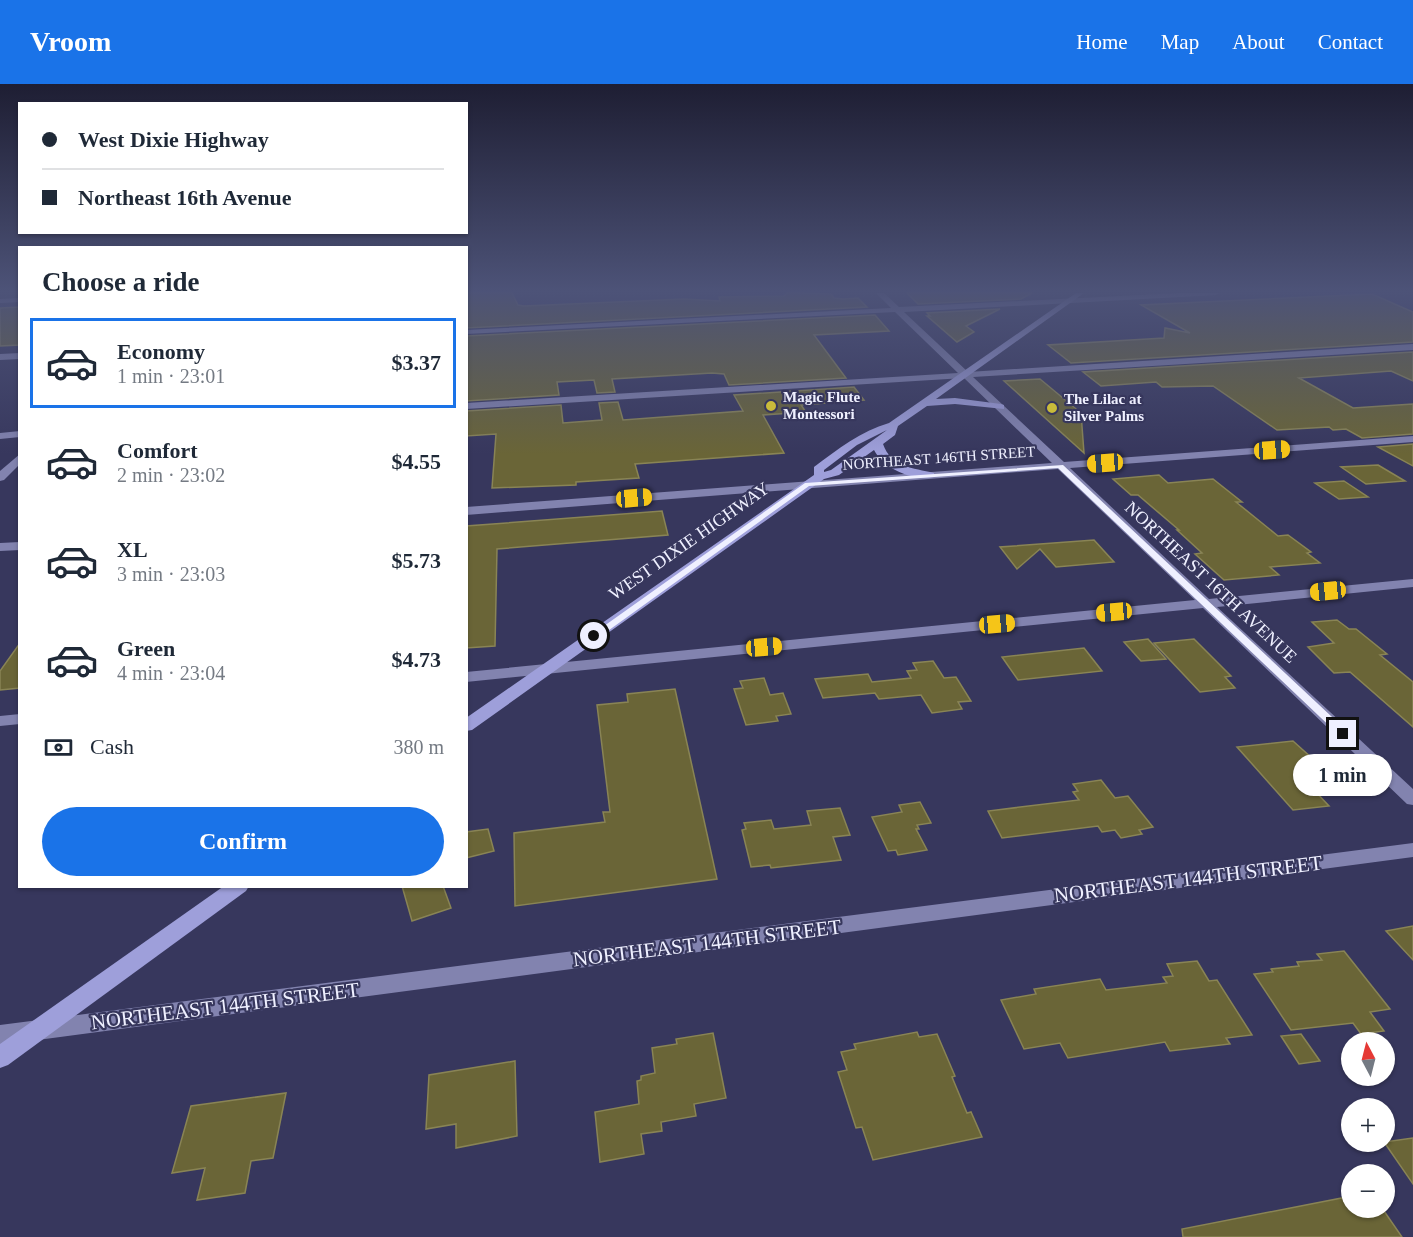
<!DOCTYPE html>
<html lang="en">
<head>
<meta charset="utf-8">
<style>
  body { margin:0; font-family:Georgia,serif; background:#f6f6f7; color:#1f2937; height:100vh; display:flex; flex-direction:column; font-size:22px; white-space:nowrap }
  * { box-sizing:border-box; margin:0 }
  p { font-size:20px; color:#747a83 }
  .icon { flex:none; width:33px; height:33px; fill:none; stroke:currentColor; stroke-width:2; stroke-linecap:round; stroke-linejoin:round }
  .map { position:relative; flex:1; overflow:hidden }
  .side { position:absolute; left:18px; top:162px; width:450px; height:642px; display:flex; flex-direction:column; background:#fff; border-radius:0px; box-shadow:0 2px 4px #0004 }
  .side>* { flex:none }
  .guide { position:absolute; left:18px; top:18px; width:450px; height:132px; border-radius:0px; box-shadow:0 2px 4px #0004; display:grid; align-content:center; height:132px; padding:0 24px; background:#fff }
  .needle { width:39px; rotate:353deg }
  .fabs { position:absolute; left:1341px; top:948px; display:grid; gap:12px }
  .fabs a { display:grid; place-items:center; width:54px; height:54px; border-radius:50%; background:#fff; box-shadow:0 2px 4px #0004; font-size:30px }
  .end { position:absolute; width:27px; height:27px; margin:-14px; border:8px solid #eff0ff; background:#111; box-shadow:0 0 0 3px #111 }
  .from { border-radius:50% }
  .bubble { position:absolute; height:42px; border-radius:21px; background:#fff; box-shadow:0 2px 4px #0004; font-size:20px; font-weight:600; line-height:42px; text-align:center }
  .car { position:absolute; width:18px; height:36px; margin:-18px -9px; border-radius:8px; box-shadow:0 0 4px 2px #0007; background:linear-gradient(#f5c518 24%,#345 0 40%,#f5c518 0 76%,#345 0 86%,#f5c518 0) }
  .guide b { display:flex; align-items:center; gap:21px; height:57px; font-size:22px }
  .guide b+b { border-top:2px solid #e0e1e3 }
  .guide i { width:15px; height:15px; background:#1f2937 }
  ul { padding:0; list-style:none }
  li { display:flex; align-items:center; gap:18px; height:90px; margin:0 12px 9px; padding:0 12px; border:3px solid transparent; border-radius:0px }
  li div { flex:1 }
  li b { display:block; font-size:22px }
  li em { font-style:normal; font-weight:600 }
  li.active { border-color:#1a73e8 }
  li>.icon { width:54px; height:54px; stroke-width:1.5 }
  h2 { padding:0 24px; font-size:27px; line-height:72px }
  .pay { display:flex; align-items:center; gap:15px; height:66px; padding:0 24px; font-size:22px }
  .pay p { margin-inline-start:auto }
  .primary-button { display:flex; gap:12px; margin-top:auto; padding:12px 24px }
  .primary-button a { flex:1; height:69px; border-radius:36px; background:#1a73e8; color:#fff; font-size:24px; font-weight:600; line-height:69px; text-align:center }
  header { display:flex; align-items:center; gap:36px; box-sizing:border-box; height:84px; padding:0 30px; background:#1a73e8; color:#fff }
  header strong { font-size:28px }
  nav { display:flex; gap:33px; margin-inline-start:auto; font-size:21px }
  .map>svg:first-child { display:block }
</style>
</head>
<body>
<header>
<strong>Vroom</strong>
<nav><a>Home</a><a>Map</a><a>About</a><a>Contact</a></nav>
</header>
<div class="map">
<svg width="1413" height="1153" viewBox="0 0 1413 1153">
  <rect width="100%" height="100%" fill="#37375d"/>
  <g fill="#6a6537" stroke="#898455" stroke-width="1.5">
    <path d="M 466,209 L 512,209 L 518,221 L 524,222 L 684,215 L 720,217 L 719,213 L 784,212 L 787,209 L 796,209 L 831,210 L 834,214 L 843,215 L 858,214 L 867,223 L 466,244 Z"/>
    <path d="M 907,209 L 1032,209 L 1021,215 L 918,220 Z"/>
    <path d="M 1372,210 L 1413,228 L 1413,258 L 1071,279 L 1048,261 L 1164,254 L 1165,244 L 1190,249 L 1141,221 Z"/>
    <path d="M 20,223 L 20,261 L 0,262 L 0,224 Z"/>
    <path d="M 1000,225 L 966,242 L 974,248 L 957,258 L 927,232 L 930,232 L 927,229 Z"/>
    <path d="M 875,231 L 889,247 L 814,251 L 846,294 L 729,301 L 724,290 L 712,289 L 612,295 L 615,308 L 597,309 L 594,296 L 557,298 L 559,311 L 466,317 L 466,252 Z"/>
    <path d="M 1413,268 L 1413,297 L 1391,287 L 1299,294 L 1353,324 L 1413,320 L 1413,350 L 1362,354 L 1346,345 L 1333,346 L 1329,343 L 1277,346 L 1213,302 L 1162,303 L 1156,298 L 1101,302 L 1083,288 Z"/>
    <path d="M 1040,295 L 1081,329 L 1084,369 L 1004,297 Z"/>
    <path d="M 854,303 L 864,316 L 801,321 L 806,328 L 763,331 L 784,369 L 635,380 L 639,394 L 576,398 L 576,401 L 492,404 L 496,350 L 466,352 L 466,327 L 561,321 L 563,339 L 602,336 L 599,319 L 618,318 L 623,336 L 743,327 L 734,311 Z"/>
    <path d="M 1413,360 L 1413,382 L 1378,363 Z"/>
    <path d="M 1378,381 L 1405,397 L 1366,400 L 1341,383 Z"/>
    <path d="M 1159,391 L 1168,399 L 1213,395 L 1242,418 L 1236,418 L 1278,452 L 1288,451 L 1311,468 L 1307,469 L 1320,479 L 1270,483 L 1279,491 L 1224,496 L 1195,470 L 1202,469 L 1177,446 L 1179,446 L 1138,411 L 1131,411 L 1113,395 Z"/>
    <path d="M 1344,397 L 1368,413 L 1339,415 L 1315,399 Z"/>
    <path d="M 662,427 L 668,451 L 497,465 L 495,562 L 466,564 L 466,442 Z"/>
    <path d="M 1094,456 L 1114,478 L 1056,483 L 1040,465 L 1017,485 L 1000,463 Z"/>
    <path d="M 1337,536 L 1349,545 L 1356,545 L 1387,570 L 1380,571 L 1413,598 L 1413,643 L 1350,588 L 1334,589 L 1308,563 L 1334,559 L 1312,538 Z"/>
    <path d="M 1148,555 L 1166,575 L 1141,577 L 1124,558 Z"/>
    <path d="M 1194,555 L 1231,592 L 1225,593 L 1235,604 L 1200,608 L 1154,559 Z"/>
    <path d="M 20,559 L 20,604 L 0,606 L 0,587 Z"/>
    <path d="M 1084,564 L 1102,587 L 1018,596 L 1002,573 Z"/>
    <path d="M 933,577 L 944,594 L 956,593 L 971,617 L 958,618 L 962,625 L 932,629 L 921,611 L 879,615 L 875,609 L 823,614 L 815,595 L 868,590 L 872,598 L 911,594 L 907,587 L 917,586 L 913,579 Z"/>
    <path d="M 764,594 L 770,611 L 783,609 L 791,630 L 776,632 L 778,637 L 746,641 L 734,605 L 743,604 L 740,597 Z"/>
    <path d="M 675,605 L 717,795 L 515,822 L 514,749 L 605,738 L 603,728 L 610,728 L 597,621 L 628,618 L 627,610 Z"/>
    <path d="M 1293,657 L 1323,684 L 1296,687 L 1329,722 L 1293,726 L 1237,663 Z"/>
    <path d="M 1101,696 L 1115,714 L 1128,712 L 1153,743 L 1139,746 L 1142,750 L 1121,754 L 1115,746 L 1102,748 L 1098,742 L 1002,754 L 988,727 L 1079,716 L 1073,708 L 1078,707 L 1073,700 Z"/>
    <path d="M 920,718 L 931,739 L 917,741 L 919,745 L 916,745 L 927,766 L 898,771 L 896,766 L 888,767 L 872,733 L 902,728 L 899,721 Z"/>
    <path d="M 840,724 L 850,751 L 833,753 L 841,776 L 771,784 L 770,781 L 751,783 L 742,746 L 746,745 L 744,739 L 771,736 L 774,745 L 811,741 L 807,727 Z"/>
    <path d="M 488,745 L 494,767 L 466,774 L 466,748 Z"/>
    <path d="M 402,802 L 443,802 L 451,824 L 412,837 Z"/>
    <path d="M 1413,842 L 1413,876 L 1386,847 Z"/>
    <path d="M 1344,867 L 1390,925 L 1370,928 L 1384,947 L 1361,950 L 1353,939 L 1291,946 L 1254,890 L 1273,888 L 1271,885 L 1299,882 L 1297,878 L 1322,876 L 1317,870 Z"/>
    <path d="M 1197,877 L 1209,897 L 1217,896 L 1252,951 L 1226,954 L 1230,960 L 1170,967 L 1165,958 L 1068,974 L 1060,959 L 1024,965 L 1001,916 L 1036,910 L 1034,905 L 1100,895 L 1106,906 L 1167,899 L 1163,893 L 1173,892 L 1167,880 Z"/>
    <path d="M 917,948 L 919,953 L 937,950 L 955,992 L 952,993 L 967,1029 L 971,1028 L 982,1053 L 873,1076 L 862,1043 L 856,1044 L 838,988 L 847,986 L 841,968 L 856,965 L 854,960 Z"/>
    <path d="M 713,949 L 726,1014 L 694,1020 L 696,1032 L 661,1038 L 662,1047 L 641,1050 L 644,1070 L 600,1078 L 595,1028 L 639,1020 L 637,997 L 641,996 L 641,992 L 655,989 L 652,964 L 677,960 L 676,955 Z"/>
    <path d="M 1301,950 L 1320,977 L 1299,980 L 1281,952 Z"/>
    <path d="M 515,977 L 517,1052 L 456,1064 L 456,1040 L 426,1045 L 429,991 Z"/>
    <path d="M 286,1009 L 273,1074 L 251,1077 L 245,1109 L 197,1116 L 205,1084 L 172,1089 L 191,1022 Z"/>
    <path d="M 1413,1054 L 1413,1100 L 1384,1058 Z"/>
    <path d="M 1352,1112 L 1352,1124 L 1382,1124 L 1402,1153 L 1183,1153 L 1182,1145 Z"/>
  </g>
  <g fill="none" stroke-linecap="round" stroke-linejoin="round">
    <g fill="#8283af" fill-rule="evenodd">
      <path d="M 876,209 L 884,209 L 899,223 L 1179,209 L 1220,209 L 1216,211 L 904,228 L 968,288 L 1413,260 L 1413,266 L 973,293 L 1064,378 L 1413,352 L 1413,358 L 1070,384 L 1209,515 L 1413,495 L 1413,503 L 1217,523 L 1413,705 L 1413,721 L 1407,720 L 1203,524 L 466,598 L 466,588 L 1195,516 L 1058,385 L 466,431 L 466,423 L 1052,379 L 964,294 L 466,325 L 466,319 L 958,289 L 895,228 L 466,250 L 466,246 L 891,224 Z"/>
      <path d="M 20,214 L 20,218 L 0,219 L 0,215 Z"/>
      <path d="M 20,269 L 20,275 L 0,276 L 0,270 Z"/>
      <path d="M 20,347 L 20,353 L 0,355 L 0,349 Z"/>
      <path d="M 20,370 L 20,380 L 4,396 L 0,397 L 0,387 Z"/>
      <path d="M 20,458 L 20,466 L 0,467 L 0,459 Z"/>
      <path d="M 20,630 L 20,640 L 0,642 L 0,632 Z"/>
      <path d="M 1413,759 L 1413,773 L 0,961 L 0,941 Z"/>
    </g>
    <g fill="#9e9fda" fill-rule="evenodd">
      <path d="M 1076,209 L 1084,209 L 936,315 L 955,314 L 1001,320 L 1004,321 L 1004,325 L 955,320 L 927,322 L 898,342 L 895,351 L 883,360 C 891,383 913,384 934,389 L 934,393 C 912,397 884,385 874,366 L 839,391 L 824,395 L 472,646 L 466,647 L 466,634 L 814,391 L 814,383 C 838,365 861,347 889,339 ZM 887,346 L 831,386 L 824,388 L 824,386 L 857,361 Z"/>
      <path d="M 224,802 L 249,802 L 246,807 L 8,981 L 0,984 L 0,960 Z"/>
    </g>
  </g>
  <linearGradient id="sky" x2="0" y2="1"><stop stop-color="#1e1e33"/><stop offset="0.56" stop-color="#4d5378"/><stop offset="1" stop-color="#4d5378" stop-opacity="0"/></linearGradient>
  <rect width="1413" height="370" fill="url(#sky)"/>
  <path fill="#eff0ff" d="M 1063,381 L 1347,647 L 1347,652 L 1340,652 L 1058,384 L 809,402 L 598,554 L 590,552 L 805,399 Z"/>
  <g fill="#c9bb3b" stroke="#37375d" stroke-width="2">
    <circle cx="771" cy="322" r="6"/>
    <circle cx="1052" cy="324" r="6"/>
  </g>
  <g text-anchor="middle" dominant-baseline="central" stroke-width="4.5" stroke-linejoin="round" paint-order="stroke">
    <g font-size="15" font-weight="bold" fill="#eff0ff" stroke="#37375d" text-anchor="start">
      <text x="783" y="313">Magic Flute<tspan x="783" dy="17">Montessori</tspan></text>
      <text x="1064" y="315">The Lilac at<tspan x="1064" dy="17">Silver Palms</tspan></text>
    </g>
    <g font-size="15" fill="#eff0ff" stroke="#37375d">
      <text transform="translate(939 374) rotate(-4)">NORTHEAST 146TH STREET</text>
    </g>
    <g font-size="18" fill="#eff0ff" stroke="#37375d">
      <text transform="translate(689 457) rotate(-35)">WEST DIXIE HIGHWAY</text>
      <text transform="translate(1211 498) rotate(43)">NORTHEAST 16TH AVENUE</text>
    </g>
    <g font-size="21" fill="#eff0ff" stroke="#37375d">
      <text transform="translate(1188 795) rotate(-7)">NORTHEAST 144TH STREET</text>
      <text transform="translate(707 859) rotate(-7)">NORTHEAST 144TH STREET</text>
      <text transform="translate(225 922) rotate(-7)">NORTHEAST 144TH STREET</text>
    </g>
  </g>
</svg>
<div class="fabs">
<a><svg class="needle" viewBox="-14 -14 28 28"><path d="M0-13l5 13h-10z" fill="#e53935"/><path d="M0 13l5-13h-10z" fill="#747a83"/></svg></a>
<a>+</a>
<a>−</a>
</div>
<i class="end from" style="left:594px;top:552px"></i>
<i class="end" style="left:1343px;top:650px"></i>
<div class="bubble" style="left:1293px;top:670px;width:99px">1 min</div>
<i class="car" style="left:1272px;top:366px;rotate:86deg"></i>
<i class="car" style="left:1105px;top:379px;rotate:266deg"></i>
<i class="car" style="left:634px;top:414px;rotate:85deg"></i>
<i class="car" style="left:1328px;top:507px;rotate:264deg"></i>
<i class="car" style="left:1114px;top:528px;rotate:265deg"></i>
<i class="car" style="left:997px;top:540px;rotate:85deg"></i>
<i class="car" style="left:764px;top:563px;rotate:85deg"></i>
<div class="guide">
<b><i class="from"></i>West Dixie Highway</b>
<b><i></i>Northeast 16th Avenue</b>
</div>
<section class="side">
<h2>Choose a ride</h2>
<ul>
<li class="active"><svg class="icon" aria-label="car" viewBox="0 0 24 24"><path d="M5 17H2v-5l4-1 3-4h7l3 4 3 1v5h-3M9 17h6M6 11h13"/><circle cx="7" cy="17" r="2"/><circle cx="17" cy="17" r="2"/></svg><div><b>Economy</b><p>1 min · 23:01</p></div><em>$3.37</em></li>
<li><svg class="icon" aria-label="car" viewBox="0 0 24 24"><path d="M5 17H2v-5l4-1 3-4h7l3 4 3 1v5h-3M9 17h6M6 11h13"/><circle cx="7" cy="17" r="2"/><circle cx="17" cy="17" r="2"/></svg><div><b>Comfort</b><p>2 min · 23:02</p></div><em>$4.55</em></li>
<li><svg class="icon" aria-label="car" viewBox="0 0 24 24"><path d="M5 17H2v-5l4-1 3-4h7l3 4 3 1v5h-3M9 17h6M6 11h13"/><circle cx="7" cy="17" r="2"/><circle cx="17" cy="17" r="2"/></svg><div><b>XL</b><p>3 min · 23:03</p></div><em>$5.73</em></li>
<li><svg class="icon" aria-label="car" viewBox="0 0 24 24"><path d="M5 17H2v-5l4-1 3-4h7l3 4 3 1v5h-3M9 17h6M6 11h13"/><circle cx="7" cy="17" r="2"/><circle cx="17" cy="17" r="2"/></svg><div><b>Green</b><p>4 min · 23:04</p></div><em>$4.73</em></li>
</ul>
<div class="pay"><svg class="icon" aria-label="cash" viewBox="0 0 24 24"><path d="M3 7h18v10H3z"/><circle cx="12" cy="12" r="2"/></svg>Cash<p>380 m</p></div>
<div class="primary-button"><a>Confirm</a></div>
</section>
</div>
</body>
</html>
